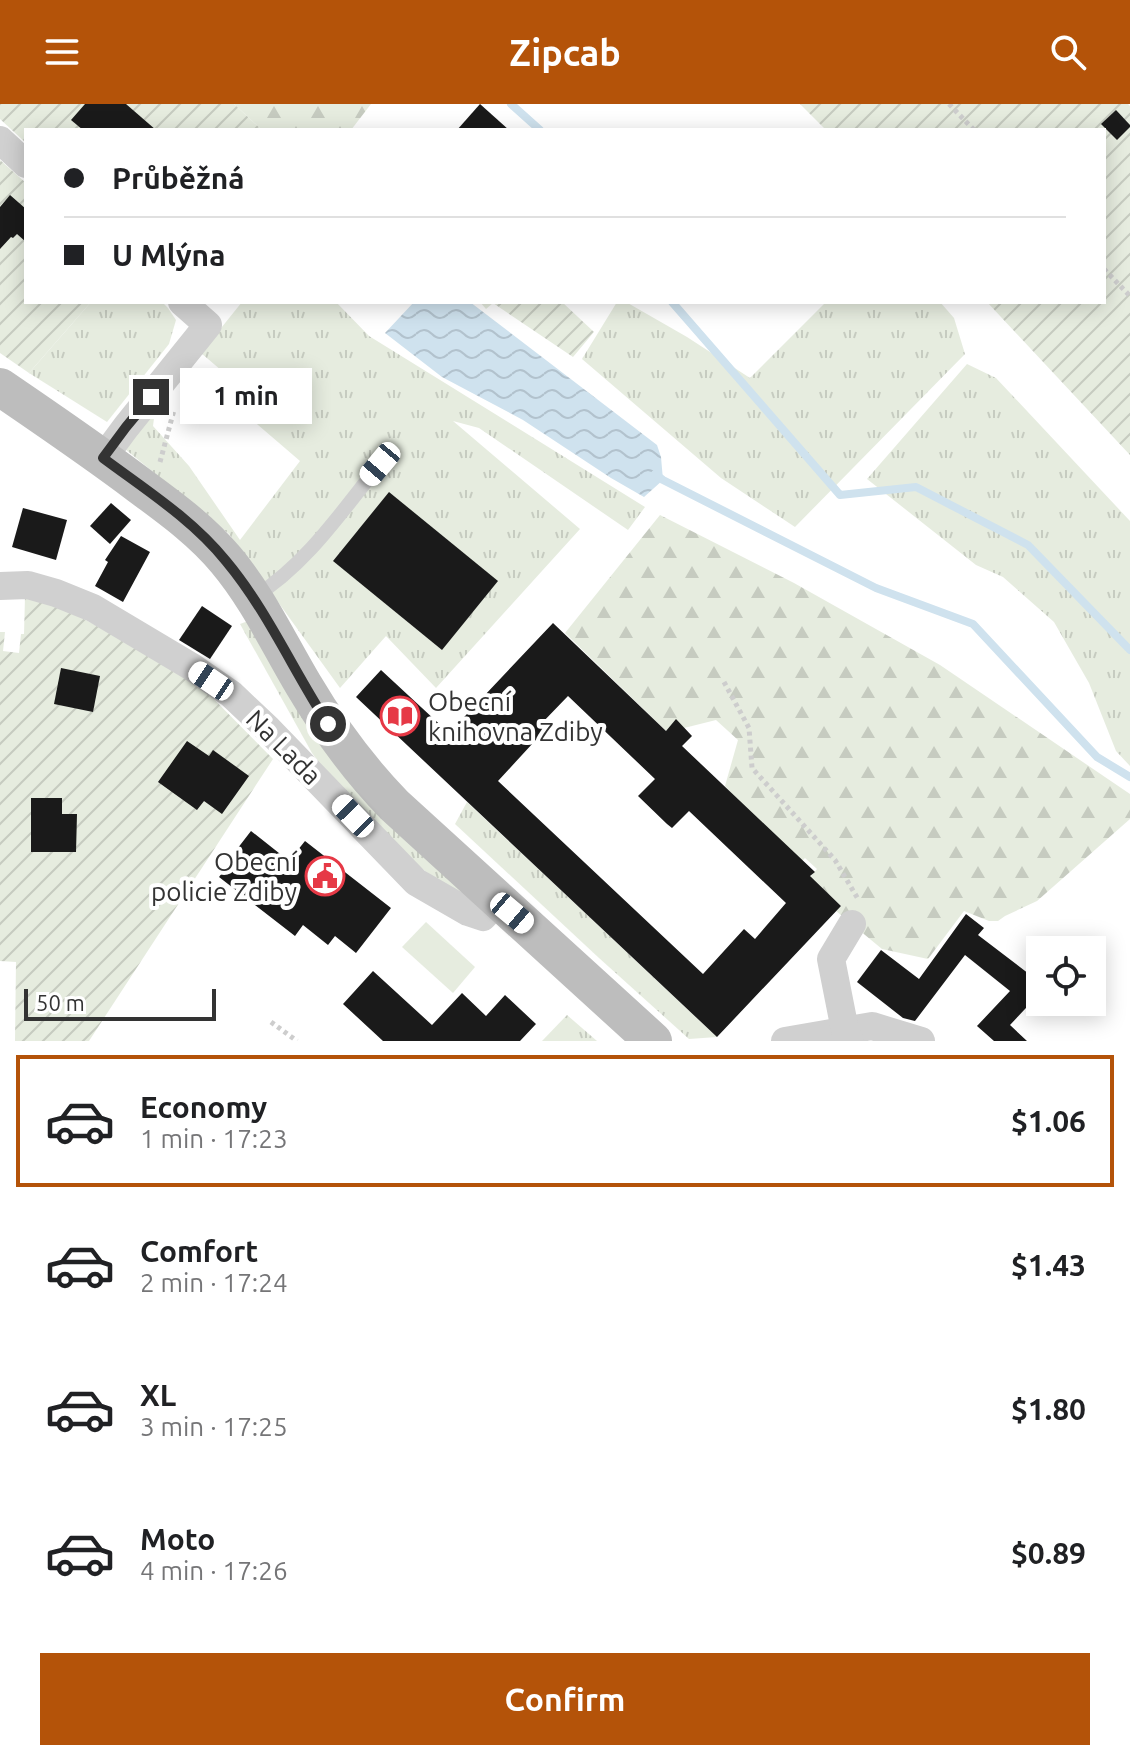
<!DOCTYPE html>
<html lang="en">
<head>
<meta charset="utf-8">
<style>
  body { margin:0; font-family:Ubuntu,sans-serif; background:#f6f6f6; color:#202124; height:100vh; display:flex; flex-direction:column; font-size:30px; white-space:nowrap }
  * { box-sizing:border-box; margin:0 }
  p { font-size:26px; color:#757577 }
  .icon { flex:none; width:44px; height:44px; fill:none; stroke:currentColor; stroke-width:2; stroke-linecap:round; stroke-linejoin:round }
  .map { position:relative; height:937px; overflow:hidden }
  .panel { display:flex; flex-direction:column; background:#fff; flex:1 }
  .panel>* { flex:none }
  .hud { position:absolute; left:24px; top:24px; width:1082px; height:176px; border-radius:0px; box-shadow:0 4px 20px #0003; display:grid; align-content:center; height:176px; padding:0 40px; background:#fff }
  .buttons { position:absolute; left:1026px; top:832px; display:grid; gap:16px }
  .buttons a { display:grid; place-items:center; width:80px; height:80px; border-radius:0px; background:#fff; box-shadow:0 4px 20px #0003; font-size:40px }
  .scale { position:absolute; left:24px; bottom:20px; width:192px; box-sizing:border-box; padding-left:8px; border:4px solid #333; border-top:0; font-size:22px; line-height:28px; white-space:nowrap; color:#333; -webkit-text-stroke:6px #fff; paint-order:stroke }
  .end { position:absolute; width:36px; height:36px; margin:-18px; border:10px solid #333; background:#fff; box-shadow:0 0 0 4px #fff }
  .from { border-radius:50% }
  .bubble { position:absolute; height:56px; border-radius:0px; background:#fff; box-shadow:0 4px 20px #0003; font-size:26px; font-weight:700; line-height:56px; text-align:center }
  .car { position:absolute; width:24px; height:48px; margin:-24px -12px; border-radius:10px; box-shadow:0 0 6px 2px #0007; background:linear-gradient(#fff 24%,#345 0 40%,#fff 0 76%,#345 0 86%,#fff 0) }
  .hud b { display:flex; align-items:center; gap:28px; height:76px; font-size:30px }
  .hud b+b { border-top:2px solid #e0e0e0 }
  .hud i { width:20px; height:20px; background:#202124 }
  ul { padding:14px 0 0; list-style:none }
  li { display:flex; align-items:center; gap:24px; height:132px; margin:0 16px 12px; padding:0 24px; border:4px solid transparent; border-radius:0px }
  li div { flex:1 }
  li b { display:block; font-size:30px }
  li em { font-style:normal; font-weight:700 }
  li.current { border-color:#b45309 }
  li>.icon { width:72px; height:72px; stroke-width:1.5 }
  .action { display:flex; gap:16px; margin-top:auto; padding:16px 40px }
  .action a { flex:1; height:92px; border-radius:0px; background:#b45309; color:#fff; font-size:32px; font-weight:700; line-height:92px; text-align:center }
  header { display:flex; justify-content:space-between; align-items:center; height:104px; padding:0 40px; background:#b45309; color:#fff; font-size:36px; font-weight:700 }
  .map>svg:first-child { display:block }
</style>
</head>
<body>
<header><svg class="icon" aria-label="menu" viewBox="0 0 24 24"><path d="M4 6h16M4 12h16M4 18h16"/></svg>Zipcab<svg class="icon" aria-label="search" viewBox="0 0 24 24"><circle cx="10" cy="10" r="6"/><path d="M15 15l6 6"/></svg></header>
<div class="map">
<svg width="1130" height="937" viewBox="0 0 1130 937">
  <defs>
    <pattern id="grass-tufts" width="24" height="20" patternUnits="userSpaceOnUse" patternTransform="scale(2)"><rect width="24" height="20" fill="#e6ecdf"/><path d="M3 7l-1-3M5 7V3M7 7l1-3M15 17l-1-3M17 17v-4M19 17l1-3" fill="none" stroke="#c6cbc0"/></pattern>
    <pattern id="forest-firs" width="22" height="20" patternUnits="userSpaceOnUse" patternTransform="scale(2)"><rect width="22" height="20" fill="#e6ecdf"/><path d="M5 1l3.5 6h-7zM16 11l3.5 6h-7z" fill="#c6cbc0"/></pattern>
    <pattern id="garden-furrows" width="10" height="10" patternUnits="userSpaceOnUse" patternTransform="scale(2)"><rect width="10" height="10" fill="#e6ecdf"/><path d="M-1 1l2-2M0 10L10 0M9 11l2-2" fill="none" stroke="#c6cbc0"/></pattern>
    <pattern id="water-waves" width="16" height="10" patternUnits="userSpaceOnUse" patternTransform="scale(2)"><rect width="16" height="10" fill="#cfe2ee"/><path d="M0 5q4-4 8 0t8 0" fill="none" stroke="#b2c2cd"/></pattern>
  </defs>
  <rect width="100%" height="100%" fill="#fff"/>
  <g fill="url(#grass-tufts)">
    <path d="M 91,198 L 162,198 L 168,204 L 176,216 L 169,240 L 107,318 L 29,269 Z"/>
    <path d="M 242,198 L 336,198 L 369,232 L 645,403 L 628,426 L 479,324 L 453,317 L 580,425 L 436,584 L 386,532 L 340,584 L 229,430 L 125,345 L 155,307 L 153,322 L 189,362 L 240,436 L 300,357 L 251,315 L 263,302 L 201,249 Z"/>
    <path d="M 617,198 L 626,198 L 687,233 L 750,274 L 826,198 L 940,198 L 954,214 L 965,250 L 795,423 L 721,374 L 582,255 Z"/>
    <path d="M 967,260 L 996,274 L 1130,417 L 1130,662 L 1116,647 L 1089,579 L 1054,518 L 1003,473 L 976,461 L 867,375 Z"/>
    <path d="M 248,517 L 467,788 L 459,792 L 413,758 L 339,685 L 312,649 L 240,520 Z"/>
    <path d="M 467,698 L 717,933 L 689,935 L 599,854 L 455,720 Z"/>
    <path d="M 567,911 L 597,937 L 542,937 Z"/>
  </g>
  <g fill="url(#forest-firs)">
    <path d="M 234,0 L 371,0 L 351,26 L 262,26 Z"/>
    <path d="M 660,411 L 794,479 L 940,561 L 1130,690 L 1130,715 L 1037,797 L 1005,812 L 998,817 L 989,817 L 964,807 L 928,855 L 882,845 L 836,807 L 841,802 L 810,773 L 817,765 L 805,754 L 798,761 L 725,682 L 738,636 L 716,616 L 684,624 L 676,616 L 666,627 L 565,529 Z"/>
  </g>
  <g fill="url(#garden-furrows)">
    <path d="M 0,0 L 234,0 L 262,26 L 26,26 L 26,39 L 0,15 Z"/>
    <path d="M 800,0 L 1128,0 L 1130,2 L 1130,351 L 987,198 L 1104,198 L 1104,26 L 826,26 Z"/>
    <path d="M 0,56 L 26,79 L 26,198 L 91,198 L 29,269 L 0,249 Z"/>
    <path d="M 480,198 L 562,198 L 594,228 L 573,253 L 493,199 L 486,205 Z"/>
    <path d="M 25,493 L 67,506 L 192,573 L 273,655 L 89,937 L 15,937 L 16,858 L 0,857 L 0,528 L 5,528 L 3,547 L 19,549 L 21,530 L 24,530 Z"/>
  </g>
  <path fill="#e6ecdf" d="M 426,818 L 475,863 L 453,889 L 402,843 Z"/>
  <path fill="url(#water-waves)" d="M 414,198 L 470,198 L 657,341 L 661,353 L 663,376 L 644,393 L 611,374 L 523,316 L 442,273 L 385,229 Z"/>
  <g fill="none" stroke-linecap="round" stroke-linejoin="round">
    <g stroke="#cfe2ee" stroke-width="8">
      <path d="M 511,0 L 540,26"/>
      <path d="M 672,198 L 840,391 L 916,383 L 1028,441 L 1130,546"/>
      <path d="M 655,370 L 663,376 L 876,484 L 973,520 L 1097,653 L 1130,673"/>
    </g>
  </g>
  <g fill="#1a1a1a" fill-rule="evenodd">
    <path d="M 85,0 L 126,0 L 156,26 L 83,26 L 71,16 Z"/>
    <path d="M 480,0 L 509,26 L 457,26 Z"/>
    <path d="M 1116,6 L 1130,21 L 1130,23 L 1117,36 L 1101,20 Z"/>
    <path d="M 10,91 L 26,105 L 26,138 L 17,130 L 13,134 L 11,133 L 0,145 L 0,103 Z"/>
    <path d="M 389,388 L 498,477 L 442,546 L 333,457 Z"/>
    <path d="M 111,399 L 131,416 L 110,440 L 90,422 Z"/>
    <path d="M 23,404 L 67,416 L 56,456 L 12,443 Z"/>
    <path d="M 121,432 L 150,448 L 123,498 L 95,482 L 108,458 L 105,456 Z"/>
    <path d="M 202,502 L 232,522 L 210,555 L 179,536 Z"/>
    <path d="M 553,519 L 666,627 L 676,615 L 692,632 L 682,642 L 815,768 L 810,772 L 841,802 L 717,933 L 356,593 L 381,566 L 449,629 ZM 568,592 L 655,675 L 638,692 L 667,720 L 672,724 L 689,707 L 786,799 L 755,835 L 744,825 L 703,870 L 498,677 L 545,626 L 540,621 Z"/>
    <path d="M 61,564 L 100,572 L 93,608 L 54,600 Z"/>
    <path d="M 187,637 L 209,652 L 213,646 L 249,672 L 222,710 L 204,697 L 197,706 L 158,678 Z"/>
    <path d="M 31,694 L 62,694 L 62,710 L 77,710 L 76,748 L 31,748 Z"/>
    <path d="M 251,727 L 289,757 L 305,737 L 391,804 L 356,849 L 335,832 L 328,841 L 303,821 L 295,832 L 219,773 L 236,751 L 234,749 Z"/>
    <path d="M 966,810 L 984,824 L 978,831 L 1029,870 L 1040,881 L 1040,889 L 1010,921 L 1027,937 L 994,937 L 977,922 L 1010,887 L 965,851 L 915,917 L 903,914 L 857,878 L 881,846 L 919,875 Z"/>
    <path d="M 373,867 L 432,921 L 462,889 L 486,912 L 505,891 L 536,920 L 520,937 L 383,937 L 343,900 Z"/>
  </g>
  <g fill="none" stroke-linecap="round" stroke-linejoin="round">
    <g stroke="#cdcdcd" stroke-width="5" stroke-dasharray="4 4" stroke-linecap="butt">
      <path d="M 949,0 L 974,26"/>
      <path d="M 1104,165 L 1130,192"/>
      <path d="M 160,358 L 174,306"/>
      <path d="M 724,578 L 749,624 L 752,664 L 835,756 L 858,795"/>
      <path d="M 271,918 L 297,937"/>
    </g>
    <path stroke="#d0d0d0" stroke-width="14" d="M 254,493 C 306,461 342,407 380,360"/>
    <g stroke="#d0d0d0" stroke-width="28">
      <path d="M 0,36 L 26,60"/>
      <path d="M 103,354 L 126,323 L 208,221 L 182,198"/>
      <path d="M 0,482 L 28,481 L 56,489 L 93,504 L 192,563 L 231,590 L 268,625 L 416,778 L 468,808 L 483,813 L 498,797"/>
      <path d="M 785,937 L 872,922 L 921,937"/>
      <path d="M 850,937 L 845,926 L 831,855 L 852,820"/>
    </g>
    <path stroke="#bdbdbd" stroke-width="38" d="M 0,283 C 47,315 94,347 139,381 C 170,404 201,426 226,456 C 258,494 278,538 303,580 C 329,624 358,664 394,701 L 653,937"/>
  </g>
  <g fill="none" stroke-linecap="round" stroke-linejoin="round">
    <path stroke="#333" stroke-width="10" d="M 151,293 L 126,323 L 103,354 C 146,386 192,415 226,457 C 267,506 293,566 328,620"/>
  </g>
  <defs>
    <g id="library-ring" transform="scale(2)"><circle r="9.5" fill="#fff" stroke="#e63946" stroke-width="1.5"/><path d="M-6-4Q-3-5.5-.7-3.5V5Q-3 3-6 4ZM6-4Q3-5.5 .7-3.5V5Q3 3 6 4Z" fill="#e63946"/></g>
    <g id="civic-ring" transform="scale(2)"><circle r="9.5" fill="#fff" stroke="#e63946" stroke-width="1.5"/><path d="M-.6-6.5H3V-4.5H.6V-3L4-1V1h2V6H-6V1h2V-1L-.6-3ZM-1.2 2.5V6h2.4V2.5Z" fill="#e63946"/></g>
  </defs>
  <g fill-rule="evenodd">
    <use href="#library-ring" x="400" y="612"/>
    <use href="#civic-ring" x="325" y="772"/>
  </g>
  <g text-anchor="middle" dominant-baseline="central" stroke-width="8" stroke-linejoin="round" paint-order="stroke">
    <g font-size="26" fill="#333" stroke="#fff" text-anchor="start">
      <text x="428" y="597">Obecní<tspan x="428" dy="30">knihovna Zdiby</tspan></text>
      <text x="297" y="757" text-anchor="end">Obecní<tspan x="297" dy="30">policie Zdiby</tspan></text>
    </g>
    <g font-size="26" fill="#333" stroke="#fff">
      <text transform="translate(284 643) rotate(45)">Na Lada</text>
    </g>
  </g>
</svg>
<div class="buttons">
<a><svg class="icon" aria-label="locate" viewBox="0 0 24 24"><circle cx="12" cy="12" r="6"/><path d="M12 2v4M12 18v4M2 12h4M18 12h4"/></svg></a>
</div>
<div class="scale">50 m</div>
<i class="end from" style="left:328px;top:620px"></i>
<i class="end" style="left:151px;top:293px"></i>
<div class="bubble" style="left:180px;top:264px;width:132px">1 min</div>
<i class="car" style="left:380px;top:360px;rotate:220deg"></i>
<i class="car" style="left:211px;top:577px;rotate:304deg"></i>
<i class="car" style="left:353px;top:712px;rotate:316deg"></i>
<i class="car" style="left:512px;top:809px;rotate:130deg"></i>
<div class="hud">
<b><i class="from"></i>Průběžná</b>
<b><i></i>U Mlýna</b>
</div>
</div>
<section class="panel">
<ul>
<li class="current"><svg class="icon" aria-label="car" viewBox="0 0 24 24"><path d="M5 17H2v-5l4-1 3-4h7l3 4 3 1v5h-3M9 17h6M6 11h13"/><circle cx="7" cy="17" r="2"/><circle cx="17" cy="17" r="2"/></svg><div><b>Economy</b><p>1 min · 17:23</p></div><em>$1.06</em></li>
<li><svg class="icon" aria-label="car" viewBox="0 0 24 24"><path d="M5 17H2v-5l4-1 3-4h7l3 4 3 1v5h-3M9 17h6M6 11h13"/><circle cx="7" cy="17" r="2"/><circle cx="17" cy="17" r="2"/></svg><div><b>Comfort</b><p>2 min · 17:24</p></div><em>$1.43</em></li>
<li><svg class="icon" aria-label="car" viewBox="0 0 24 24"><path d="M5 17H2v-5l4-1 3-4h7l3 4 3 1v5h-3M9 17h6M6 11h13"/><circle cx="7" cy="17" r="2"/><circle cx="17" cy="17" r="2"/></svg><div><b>XL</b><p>3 min · 17:25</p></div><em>$1.80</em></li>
<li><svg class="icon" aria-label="car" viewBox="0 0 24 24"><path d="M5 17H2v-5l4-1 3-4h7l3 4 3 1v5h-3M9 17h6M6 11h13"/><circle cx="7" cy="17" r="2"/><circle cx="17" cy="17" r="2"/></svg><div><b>Moto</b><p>4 min · 17:26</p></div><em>$0.89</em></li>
</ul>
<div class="action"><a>Confirm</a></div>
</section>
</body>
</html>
